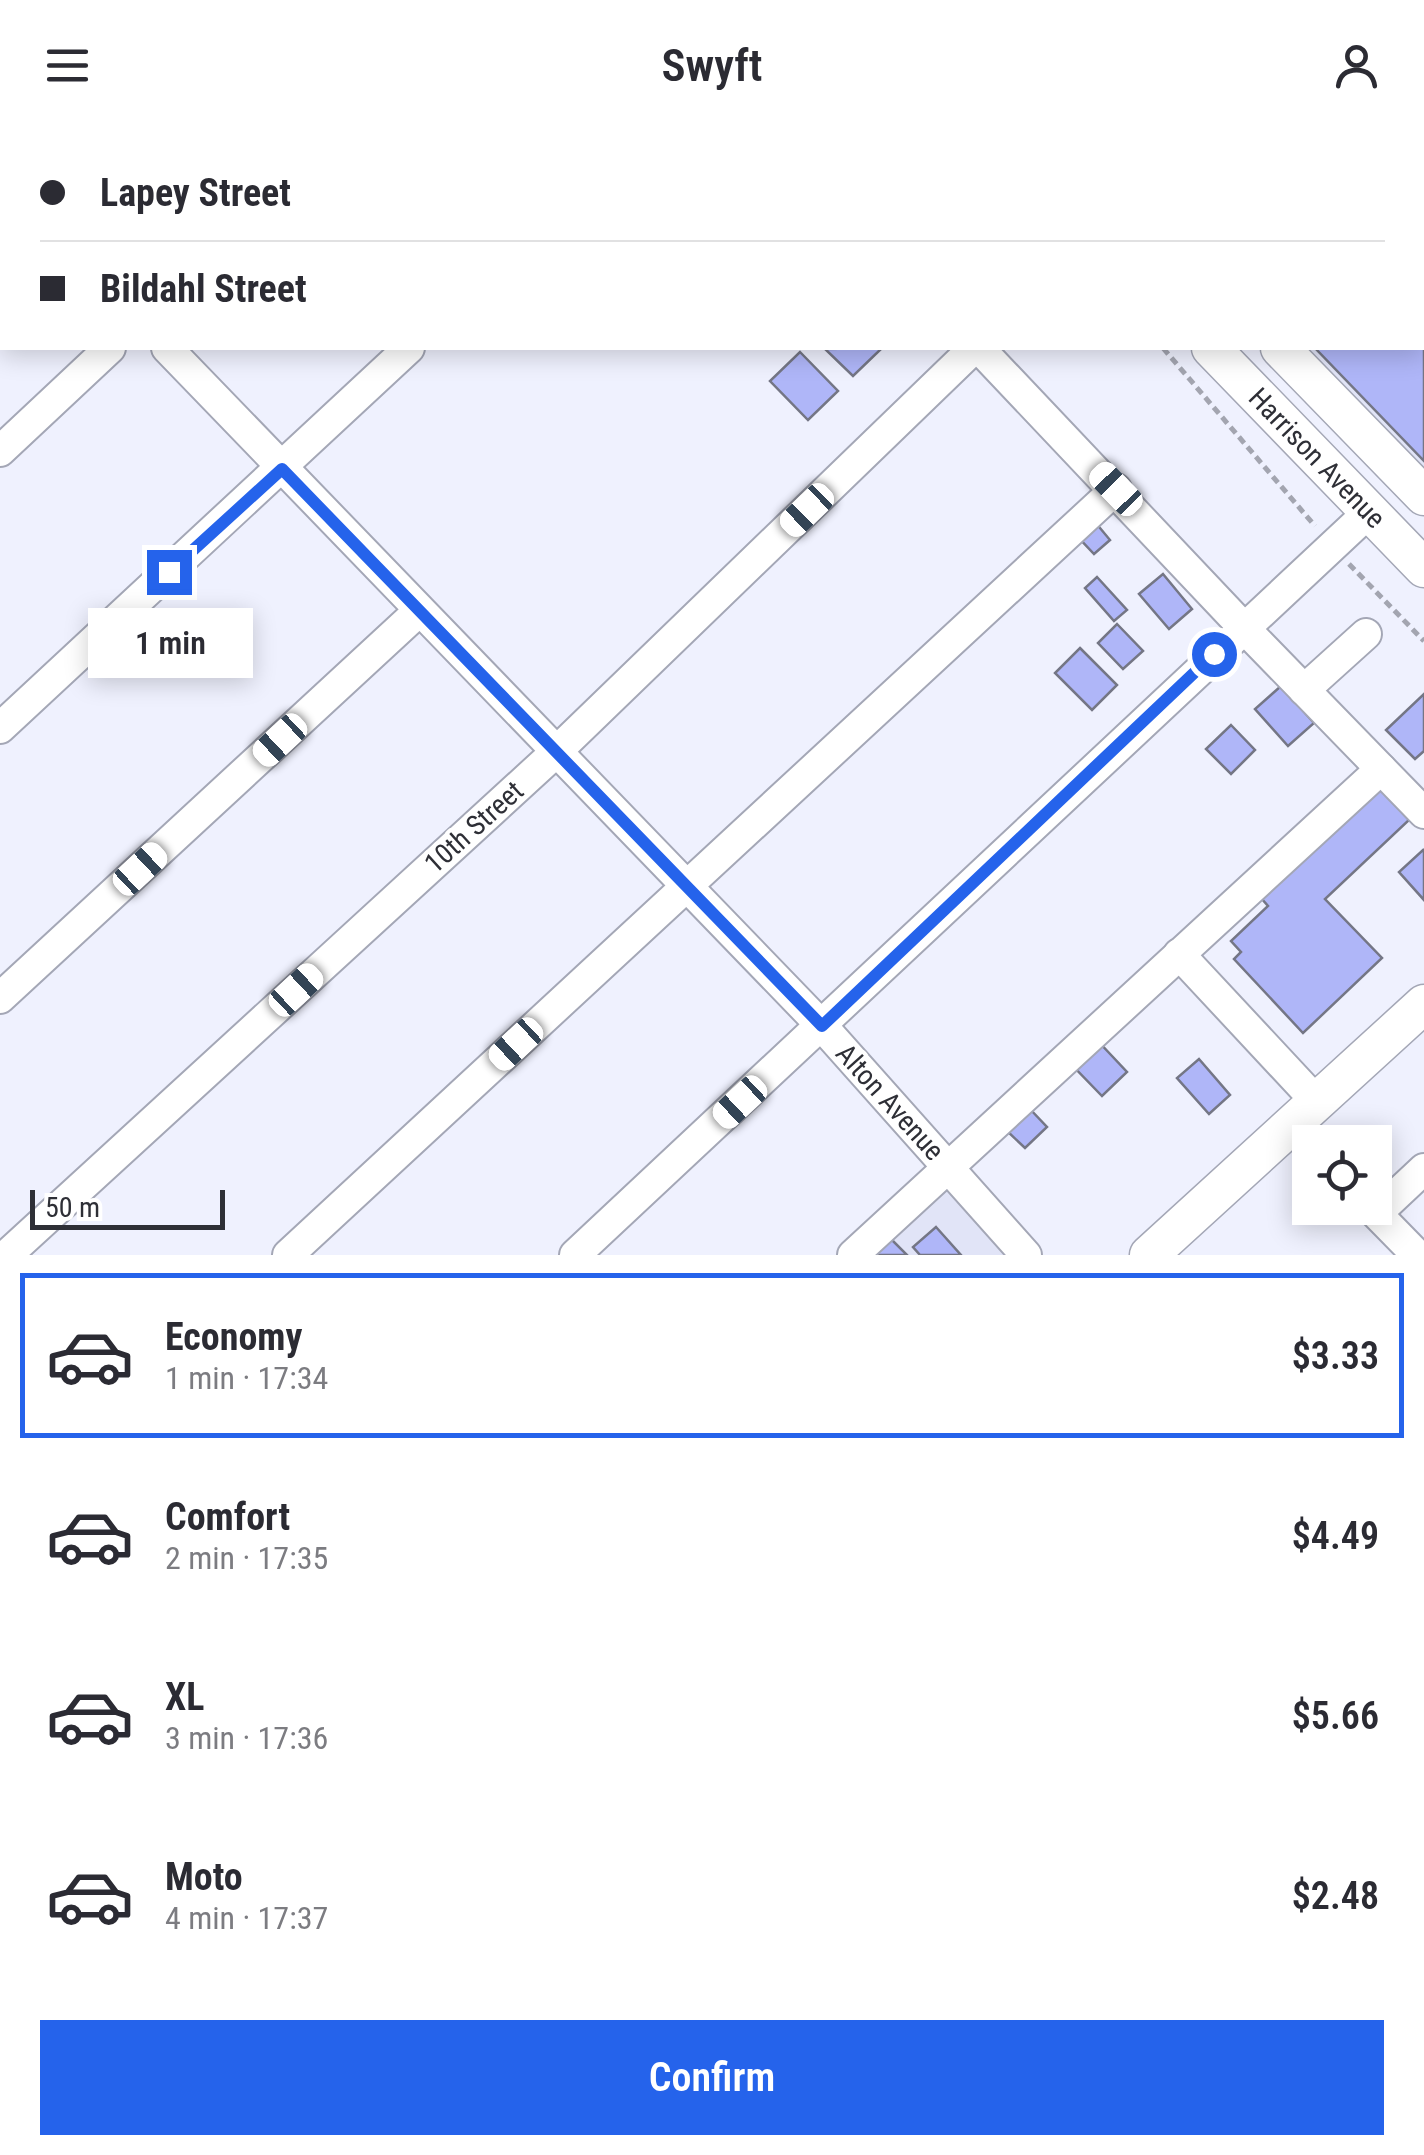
<!DOCTYPE html>
<html lang="en">
<head>
<meta charset="utf-8">
<style>
  body { margin:0; font-family:"Roboto Condensed",sans-serif; background:#f2f2f3; color:#2b2b33; height:100vh; display:flex; flex-direction:column; font-size:38px; white-space:nowrap }
  * { box-sizing:border-box; margin:0 }
  p { font-size:32px; color:#7c7c81 }
  .icon { flex:none; width:55px; height:55px; fill:none; stroke:currentColor; stroke-width:2; stroke-linecap:round; stroke-linejoin:round }
  .map { position:relative; height:1125px; overflow:hidden }
  .side { display:flex; flex-direction:column; background:#fff; flex:1 }
  .side>* { flex:none }
  .guide { position:absolute; left:0px; top:0px; width:1425px; height:220px; box-shadow:0 5px 25px #0003; display:grid; align-content:center; height:220px; padding:0 40px; background:#fff }
  .fabs { position:absolute; left:1292px; top:995px; display:grid; gap:20px }
  .fabs a { display:grid; place-items:center; width:100px; height:100px; border-radius:0px; background:#fff; box-shadow:0 5px 25px #0003; font-size:50px }
  .scale { position:absolute; left:30px; bottom:25px; width:195px; box-sizing:border-box; padding-left:10px; border:5px solid #2e2f36; border-top:0; font-size:28px; line-height:35px; white-space:nowrap; color:#2e2f36; -webkit-text-stroke:8px #fff; paint-order:stroke }
  .end { position:absolute; width:45px; height:45px; margin:-22px; border:12px solid #2563eb; background:#fff; box-shadow:0 0 0 5px #fff }
  .from { border-radius:50% }
  .bubble { position:absolute; height:70px; border-radius:0px; background:#fff; box-shadow:0 5px 25px #0003; font-size:32px; font-weight:600; line-height:70px; text-align:center }
  .car { position:absolute; width:30px; height:60px; margin:-30px -15px; border-radius:12px; box-shadow:0 0 8px 2px #0007; background:linear-gradient(#fff 24%,#345 0 40%,#fff 0 76%,#345 0 86%,#fff 0) }
  .guide b { display:flex; align-items:center; gap:35px; height:95px; font-size:38px }
  .guide b+b { border-top:2px solid #e1e1e2 }
  .guide i { width:25px; height:25px; background:#2b2b33 }
  ul { padding:18px 0 0; list-style:none }
  li { display:flex; align-items:center; gap:30px; height:165px; margin:0 20px 15px; padding:0 20px; border:5px solid transparent; border-radius:0px }
  li div { flex:1 }
  li b { display:block; font-size:38px }
  li em { font-style:normal; font-weight:600 }
  li.active { border-color:#2563eb }
  li>.icon { width:90px; height:90px; stroke-width:1.5 }
  .action { display:flex; gap:20px; margin-top:auto; padding:20px 40px }
  .action a { flex:1; height:115px; border-radius:0px; background:#2563eb; color:#fff; font-size:40px; font-weight:600; line-height:115px; text-align:center }
  header { display:flex; justify-content:space-between; align-items:center; height:130px; padding:0 40px; background:#fff; font-size:45px; font-weight:600 }
  .map>svg:first-child { display:block }
</style>
</head>
<body>
<header><svg class="icon" aria-label="menu" viewBox="0 0 24 24"><path d="M4 6h16M4 12h16M4 18h16"/></svg>Swyft<svg class="icon" aria-label="person" viewBox="0 0 24 24"><circle cx="12" cy="8" r="4"/><path d="M4 21q1-7 8-7t8 7"/></svg></header>
<div class="map">
<svg width="1424" height="1125" viewBox="0 0 1424 1125">
  <rect width="100%" height="100%" fill="#eff1fe"/>
  <g fill="#e1e4f7">
    <path d="M 1092,0 L 1424,0 L 1424,352 L 1297,218 L 1422,218 L 1422,2 Z"/>
    <path d="M 955,1060 L 1014,1125 L 865,1125 L 930,1063 Z"/>
  </g>
  <g fill="#afb6f8" stroke="#747685" stroke-width="2.5">
    <path d="M 688,0 L 762,0 L 685,2 Z"/>
    <path d="M 1108,0 L 1299,0 L 1301,2 L 1111,2 Z"/>
    <path d="M 1422,130 L 1424,131 L 1424,331 L 1315,218 L 1422,218 Z"/>
    <path d="M 878,218 L 880,220 L 853,246 L 825,219 Z"/>
    <path d="M 800,222 L 838,261 L 808,290 L 770,251 Z"/>
    <path d="M 1095,392 L 1110,410 L 1094,424 L 1078,407 Z"/>
    <path d="M 1163,444 L 1192,479 L 1169,499 L 1139,464 Z"/>
    <path d="M 1097,447 L 1127,480 L 1114,491 L 1085,458 Z"/>
    <path d="M 1117,494 L 1143,521 L 1123,539 L 1098,513 Z"/>
    <path d="M 1080,518 L 1117,555 L 1092,580 L 1055,543 Z"/>
    <path d="M 1281,556 L 1314,593 L 1288,616 L 1255,579 Z"/>
    <path d="M 1424,564 L 1424,621 L 1415,629 L 1386,600 Z"/>
    <path d="M 1231,595 L 1255,620 L 1231,644 L 1206,619 Z"/>
    <path d="M 1378,657 L 1409,690 L 1325,769 L 1382,828 L 1303,903 L 1234,829 L 1241,822 L 1231,811 L 1268,776 L 1254,760 Z"/>
    <path d="M 1423,720 L 1424,722 L 1424,770 L 1399,742 Z"/>
    <path d="M 1096,909 L 1127,942 L 1102,966 L 1071,934 Z"/>
    <path d="M 1199,929 L 1230,965 L 1209,984 L 1177,948 Z"/>
    <path d="M 1029,978 L 1047,997 L 1025,1018 L 1006,1000 Z"/>
    <path d="M 936,1097 L 961,1125 L 920,1125 L 913,1117 Z"/>
    <path d="M 889,1107 L 907,1125 L 871,1125 Z"/>
  </g>
  <g fill="none" stroke-linecap="round" stroke-linejoin="round">
    <g stroke="#a4a7b6" stroke-width="34">
      <g id="minor">
        <path d="M 316,0 L 319,2"/>
        <path d="M 862,0 L 865,2"/>
        <path d="M 53,2 L 56,0"/>
        <path d="M 346,2 L 349,0"/>
        <path d="M 635,2 L 638,0"/>
        <path d="M 0,40 L 2,43"/>
        <path d="M 167,218 L 822,896 L 1026,1125"/>
        <path d="M 979,218 L 1243,497 L 1424,683"/>
        <path d="M 0,321 L 110,218"/>
        <path d="M 1304,560 L 1366,504"/>
        <path d="M 0,598 L 409,218"/>
        <path d="M 1179,824 L 1317,972"/>
        <path d="M 0,868 L 419,481"/>
        <path d="M 1292,995 L 1310,1013"/>
        <path d="M 1371,1078 L 1417,1125"/>
        <path d="M 1377,1083 L 1424,1039"/>
        <path d="M 7,1125 L 556,622 L 974,218"/>
        <path d="M 288,1125 L 1116,359"/>
        <path d="M 575,1125 L 1369,382"/>
        <path d="M 853,1125 L 1381,639"/>
      </g>
    </g>
    <g stroke="#a4a7b6" stroke-width="41">
      <g id="major">
        <path d="M 1015,0 L 1016,2"/>
        <path d="M 1068,0 L 1071,2"/>
        <path d="M 1211,218 L 1424,438"/>
        <path d="M 1280,218 L 1424,366"/>
        <path d="M 1149,1125 L 1424,874"/>
      </g>
    </g>
    <g stroke="#a3a5b0" stroke-width="5" stroke-dasharray="8 5" stroke-linecap="butt">
      <path d="M 971,0 L 974,2"/>
      <path d="M 1163,218 L 1315,396"/>
      <path d="M 1349,434 L 1424,511"/>
    </g>
    <use href="#minor" stroke="#fff" stroke-width="30"/>
    <use href="#major" stroke="#fff" stroke-width="38"/>
  </g>
  <g fill="none" stroke-linecap="round" stroke-linejoin="round">
    <path stroke="#2563eb" stroke-width="12" d="M 169,442 L 282,339 L 822,896 L 1214,524"/>
  </g>
  <g text-anchor="middle" dominant-baseline="central" stroke-width="8" stroke-linejoin="round" paint-order="stroke">
    <g font-size="28" fill="#2e2f36" stroke="#fff">
      <text transform="translate(1317 328) rotate(46)">Harrison Avenue</text>
      <text transform="translate(474 697) rotate(-42)">10th Street</text>
      <text transform="translate(890 972) rotate(48)">Alton Avenue</text>
    </g>
  </g>
</svg>
<div class="fabs">
<a><svg class="icon" aria-label="locate" viewBox="0 0 24 24"><circle cx="12" cy="12" r="6"/><path d="M12 2v4M12 18v4M2 12h4M18 12h4"/></svg></a>
</div>
<div class="scale">50 m</div>
<i class="end from" style="left:1214px;top:524px"></i>
<i class="end" style="left:169px;top:442px"></i>
<div class="bubble" style="left:88px;top:478px;width:165px">1 min</div>
<i class="car" style="left:1116px;top:359px;rotate:316deg"></i>
<i class="car" style="left:807px;top:380px;rotate:226deg"></i>
<i class="car" style="left:280px;top:610px;rotate:227deg"></i>
<i class="car" style="left:140px;top:739px;rotate:47deg"></i>
<i class="car" style="left:296px;top:860px;rotate:47deg"></i>
<i class="car" style="left:516px;top:914px;rotate:227deg"></i>
<i class="car" style="left:740px;top:972px;rotate:227deg"></i>
<div class="guide">
<b><i class="from"></i>Lapey Street</b>
<b><i></i>Bildahl Street</b>
</div>
</div>
<section class="side">
<ul>
<li class="active"><svg class="icon" aria-label="car" viewBox="0 0 24 24"><path d="M5 17H2v-5l4-1 3-4h7l3 4 3 1v5h-3M9 17h6M6 11h13"/><circle cx="7" cy="17" r="2"/><circle cx="17" cy="17" r="2"/></svg><div><b>Economy</b><p>1 min · 17:34</p></div><em>$3.33</em></li>
<li><svg class="icon" aria-label="car" viewBox="0 0 24 24"><path d="M5 17H2v-5l4-1 3-4h7l3 4 3 1v5h-3M9 17h6M6 11h13"/><circle cx="7" cy="17" r="2"/><circle cx="17" cy="17" r="2"/></svg><div><b>Comfort</b><p>2 min · 17:35</p></div><em>$4.49</em></li>
<li><svg class="icon" aria-label="car" viewBox="0 0 24 24"><path d="M5 17H2v-5l4-1 3-4h7l3 4 3 1v5h-3M9 17h6M6 11h13"/><circle cx="7" cy="17" r="2"/><circle cx="17" cy="17" r="2"/></svg><div><b>XL</b><p>3 min · 17:36</p></div><em>$5.66</em></li>
<li><svg class="icon" aria-label="car" viewBox="0 0 24 24"><path d="M5 17H2v-5l4-1 3-4h7l3 4 3 1v5h-3M9 17h6M6 11h13"/><circle cx="7" cy="17" r="2"/><circle cx="17" cy="17" r="2"/></svg><div><b>Moto</b><p>4 min · 17:37</p></div><em>$2.48</em></li>
</ul>
<div class="action"><a>Confirm</a></div>
</section>
</body>
</html>
